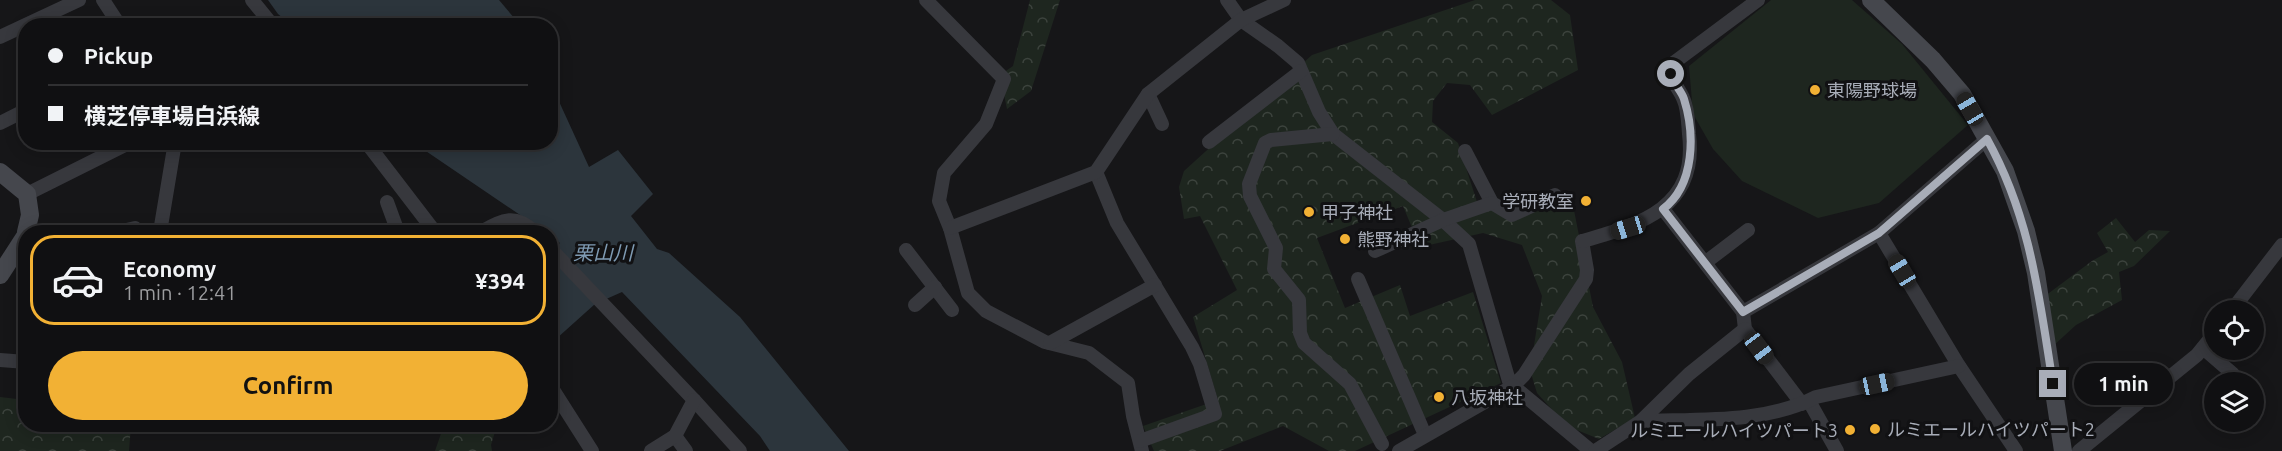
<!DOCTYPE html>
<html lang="en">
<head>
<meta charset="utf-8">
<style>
  body { margin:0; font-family:Ubuntu,"Noto Sans JP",sans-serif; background:#1e1e20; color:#f1f3f6; height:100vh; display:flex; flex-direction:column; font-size:22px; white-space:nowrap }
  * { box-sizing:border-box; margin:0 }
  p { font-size:20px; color:#9c9d9f }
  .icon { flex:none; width:33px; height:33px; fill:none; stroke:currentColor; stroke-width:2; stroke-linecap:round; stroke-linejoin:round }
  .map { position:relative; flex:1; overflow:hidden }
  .side { position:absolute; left:18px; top:225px; width:540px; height:207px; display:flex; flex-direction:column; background:#101012; border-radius:24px; box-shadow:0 3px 15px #0003,0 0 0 2px #303032 }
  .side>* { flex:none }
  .hud { position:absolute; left:18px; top:18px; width:540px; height:132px; border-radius:24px; box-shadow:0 3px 15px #0003,0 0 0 2px #303032; display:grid; align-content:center; height:132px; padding:0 30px; background:#101012 }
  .controls { position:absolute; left:2204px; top:300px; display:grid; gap:12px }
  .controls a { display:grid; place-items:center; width:60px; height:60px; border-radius:50%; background:#101012; box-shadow:0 3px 15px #0003,0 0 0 2px #303032; font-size:30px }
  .end { position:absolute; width:27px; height:27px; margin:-14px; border:8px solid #a8adb8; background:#111; box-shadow:0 0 0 3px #111 }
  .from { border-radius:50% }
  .bubble { position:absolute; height:42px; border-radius:21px; background:#101012; box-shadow:0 3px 15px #0003,0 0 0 2px #303032; font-size:20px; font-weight:700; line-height:42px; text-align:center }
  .car { position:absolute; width:18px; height:36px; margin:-18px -9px; border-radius:8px; box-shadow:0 0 4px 2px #0007; background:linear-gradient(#222 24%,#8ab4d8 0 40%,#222 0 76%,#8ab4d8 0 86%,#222 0) }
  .hud b { display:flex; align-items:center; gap:21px; height:57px; font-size:22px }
  .hud b+b { border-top:2px solid #303032 }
  .hud i { width:15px; height:15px; background:#f1f3f6 }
  ul { padding:10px 0 0; list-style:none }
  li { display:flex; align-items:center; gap:18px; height:90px; margin:0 12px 9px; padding:0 18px; border:3px solid #303032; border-radius:24px }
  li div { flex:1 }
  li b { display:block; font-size:22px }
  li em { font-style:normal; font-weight:700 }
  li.selected { border-color:#f2b134 }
  li>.icon { width:54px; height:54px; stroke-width:1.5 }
  .primary-button { display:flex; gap:12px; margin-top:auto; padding:12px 30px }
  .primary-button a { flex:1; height:69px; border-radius:36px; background:#f2b134; color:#111; font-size:24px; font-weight:700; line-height:69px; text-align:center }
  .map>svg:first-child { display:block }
</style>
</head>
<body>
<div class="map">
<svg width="2282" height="451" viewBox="0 0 2282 451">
  <defs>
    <pattern id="forest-crowns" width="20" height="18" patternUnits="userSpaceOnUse" patternTransform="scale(1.5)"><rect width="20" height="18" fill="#1e261f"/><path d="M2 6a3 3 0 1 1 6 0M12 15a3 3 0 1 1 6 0" fill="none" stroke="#3c433d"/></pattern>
  </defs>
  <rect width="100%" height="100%" fill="#161618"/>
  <path fill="#1e261f" d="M 1771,0 L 1852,0 L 1902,44 L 1968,125 L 1879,203 L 1818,218 L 1742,181 L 1713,149 L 1693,114 L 1689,66 Z"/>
  <g fill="url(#forest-crowns)">
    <path d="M 1030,0 L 1060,0 L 1031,91 L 1007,109 L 1000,75 L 1013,66 Z"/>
    <path d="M 1475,0 L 1551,0 L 1570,15 L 1578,70 L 1492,115 L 1470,85 L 1447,83 L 1433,101 L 1432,122 L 1458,143 L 1478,205 L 1571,195 L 1593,307 L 1622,362 L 1635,418 L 1599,439 L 1567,426 L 1537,393 L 1530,370 L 1542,296 L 1522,245 L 1483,233 L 1420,247 L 1403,206 L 1317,238 L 1345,308 L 1400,285 L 1410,316 L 1473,292 L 1501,383 L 1355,451 L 1329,451 L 1283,426 L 1220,451 L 1154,451 L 1143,426 L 1218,400 L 1193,317 L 1237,290 L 1200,216 L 1184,219 L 1179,187 L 1184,171 L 1312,55 Z"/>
    <path d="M 2116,218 L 2135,242 L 2149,230 L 2170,231 L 2134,266 L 2119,272 L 2122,300 L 2076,325 L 2053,346 L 2045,296 L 2092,261 L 2108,252 L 2097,233 Z"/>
    <path d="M 0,397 L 25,400 L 26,424 L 131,425 L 129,451 L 0,451 Z"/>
    <path d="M 444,425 L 497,425 L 491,445 L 492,451 L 435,451 Z"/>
  </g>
  <g fill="#2c353c">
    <path d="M 268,0 L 499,0 L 520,25 L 291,25 L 278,14 Z"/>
    <path d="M 551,84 L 589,167 L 618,150 L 653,194 L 631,216 L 657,249 L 669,253 L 740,317 L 849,451 L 770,451 L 760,436 L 622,292 L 595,304 L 556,339 L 551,333 L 550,252 L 560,243 L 551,237 L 550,232 L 545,232 L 414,143 L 550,142 Z"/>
  </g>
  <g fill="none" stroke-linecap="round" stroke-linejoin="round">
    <g stroke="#37383d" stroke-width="14">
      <path d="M 103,0 L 120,26"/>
      <path d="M 252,0 L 273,26"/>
      <path d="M 926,0 L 1004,79 L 986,124 L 944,173 L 939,201 L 950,228 L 968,293 L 986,311 L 1045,342 L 1089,353 L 1128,383 L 1133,416 L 1142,451"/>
      <path d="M 1227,0 L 1241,20 L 1278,46 L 1298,63 L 1319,112 L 1333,134 L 1443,220 L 1469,244 L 1509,381 L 1513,386 L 1524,375 L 1586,279 L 1587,270 L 1582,241"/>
      <path d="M 0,37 L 79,0"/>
      <path d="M 1148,94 L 1162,124"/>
      <path d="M 0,123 L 26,110"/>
      <path d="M 1333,134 L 1271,140 L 1265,143 L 1249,184 L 1250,196 L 1276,248 L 1274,269 L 1299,300 L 1300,333 L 1304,343 L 1350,384 L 1382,444"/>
      <path d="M 366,142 L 435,232"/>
      <path d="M 1209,142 L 1301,71"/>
      <path d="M 1465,151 L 1492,203 L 1512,215 L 1555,195"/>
      <path d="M 1096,172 L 1117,223 L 1192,347 L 1200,364 L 1215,414 L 1140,441"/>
      <path d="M 27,194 L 131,142"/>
      <path d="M 387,202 L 398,232"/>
      <path d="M 1663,209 L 1743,312"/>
      <path d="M 950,228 L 1096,172 L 1148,94 L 1241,20 L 1284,0"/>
      <path d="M 118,232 L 135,228"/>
      <path d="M 160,232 L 175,142"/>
      <path d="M 481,232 C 503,220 514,213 535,232"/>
      <path d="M 1879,233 L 1959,366 L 2016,451"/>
      <path d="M 1583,241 C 1641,224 1698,208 1689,134 C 1688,122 1688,108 1683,98 C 1678,86 1667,78 1672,64 L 1758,0"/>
      <path d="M 550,248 L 694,400 L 740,451"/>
      <path d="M 906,250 L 952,310"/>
      <path d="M 1375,251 L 1443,220 L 1492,203"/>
      <path d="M 1706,262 L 1748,230"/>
      <path d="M 1358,279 L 1425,435"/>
      <path d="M 915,305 L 935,287"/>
      <path d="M 2232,310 L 2282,245"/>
      <path d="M 1050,343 L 1155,285"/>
      <path d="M 2203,348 L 2233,374"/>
      <path d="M 0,360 L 26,362"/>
      <path d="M 550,385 L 592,451"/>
      <path d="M 1809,401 L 1837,451"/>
      <path d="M 1802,404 L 1745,329 L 1743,312 L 1879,233 L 1987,139"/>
      <path d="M 1641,421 C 1698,419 1764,424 1816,397 L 1959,366"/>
      <path d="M 675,436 L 686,451"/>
      <path d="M 651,451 L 675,436 L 694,400"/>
      <path d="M 1399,451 L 1513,386 L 1591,451"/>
      <path d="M 1595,451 L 1641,421 L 1689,374 L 1745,329"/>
      <path d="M 2079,451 L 2197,355 L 2214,334"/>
    </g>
    <g stroke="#45474d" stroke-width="18">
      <path d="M 1871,0 L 1933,60 L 1962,94 L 2005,171 L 2026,231 L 2036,273 L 2063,451"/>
      <path d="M 0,172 L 27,194 L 30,215 L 26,232"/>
      <path d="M 0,275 L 26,235"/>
    </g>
  </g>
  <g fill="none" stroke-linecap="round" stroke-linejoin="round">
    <path stroke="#a8adb8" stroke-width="8" d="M 1671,74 C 1673,84 1681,90 1684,99 C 1695,134 1695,185 1663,209 L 1743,312 L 1879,233 L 1987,139 C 2031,218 2039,297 2053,384"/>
  </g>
  <g fill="#f2b134" stroke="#111113" stroke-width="2">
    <circle cx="1815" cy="90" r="6"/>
    <circle cx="1586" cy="201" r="6"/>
    <circle cx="1309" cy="212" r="6"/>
    <circle cx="1345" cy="239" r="6"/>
    <circle cx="1439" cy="397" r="6"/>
    <circle cx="1875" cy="429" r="6"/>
    <circle cx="1850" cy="430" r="6"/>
  </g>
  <g text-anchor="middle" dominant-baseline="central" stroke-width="6" stroke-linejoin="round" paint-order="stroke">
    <g font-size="18" fill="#a8adb8" stroke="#111113" text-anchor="start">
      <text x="1827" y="90">東陽野球場</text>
      <text x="1574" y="201" text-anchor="end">学研教室</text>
      <text x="1321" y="212">甲子神社</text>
      <text x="1357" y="239">熊野神社</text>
      <text x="1451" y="397">八坂神社</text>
      <text x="1887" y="429">ルミエールハイツパート2</text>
      <text x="1838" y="430" text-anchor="end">ルミエールハイツパート3</text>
    </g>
    <g font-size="20" font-style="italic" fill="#7f9bb3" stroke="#111113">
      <text x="603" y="252">栗山川</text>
    </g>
  </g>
</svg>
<div class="controls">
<a><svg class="icon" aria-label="locate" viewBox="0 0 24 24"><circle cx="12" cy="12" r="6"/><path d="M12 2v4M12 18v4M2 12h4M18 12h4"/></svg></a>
<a><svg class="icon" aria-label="layers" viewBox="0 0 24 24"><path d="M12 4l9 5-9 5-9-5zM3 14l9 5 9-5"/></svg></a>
</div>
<i class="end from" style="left:1671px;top:74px"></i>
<i class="end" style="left:2053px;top:384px"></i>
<div class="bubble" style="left:2074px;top:363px;width:99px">1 min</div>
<i class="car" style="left:1970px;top:109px;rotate:330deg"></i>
<i class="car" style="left:1628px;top:228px;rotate:253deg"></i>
<i class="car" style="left:1902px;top:271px;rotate:329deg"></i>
<i class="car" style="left:1759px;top:348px;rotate:143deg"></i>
<i class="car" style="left:1877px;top:384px;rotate:78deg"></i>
<div class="hud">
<b><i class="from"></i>Pickup</b>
<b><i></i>横芝停車場白浜線</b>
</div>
<section class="side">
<ul>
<li class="selected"><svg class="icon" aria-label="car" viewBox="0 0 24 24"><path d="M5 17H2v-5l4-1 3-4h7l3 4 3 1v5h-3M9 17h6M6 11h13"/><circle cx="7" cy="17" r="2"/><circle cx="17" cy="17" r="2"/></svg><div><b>Economy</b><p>1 min · 12:41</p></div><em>¥394</em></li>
</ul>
<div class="primary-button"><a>Confirm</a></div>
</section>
</div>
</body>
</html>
